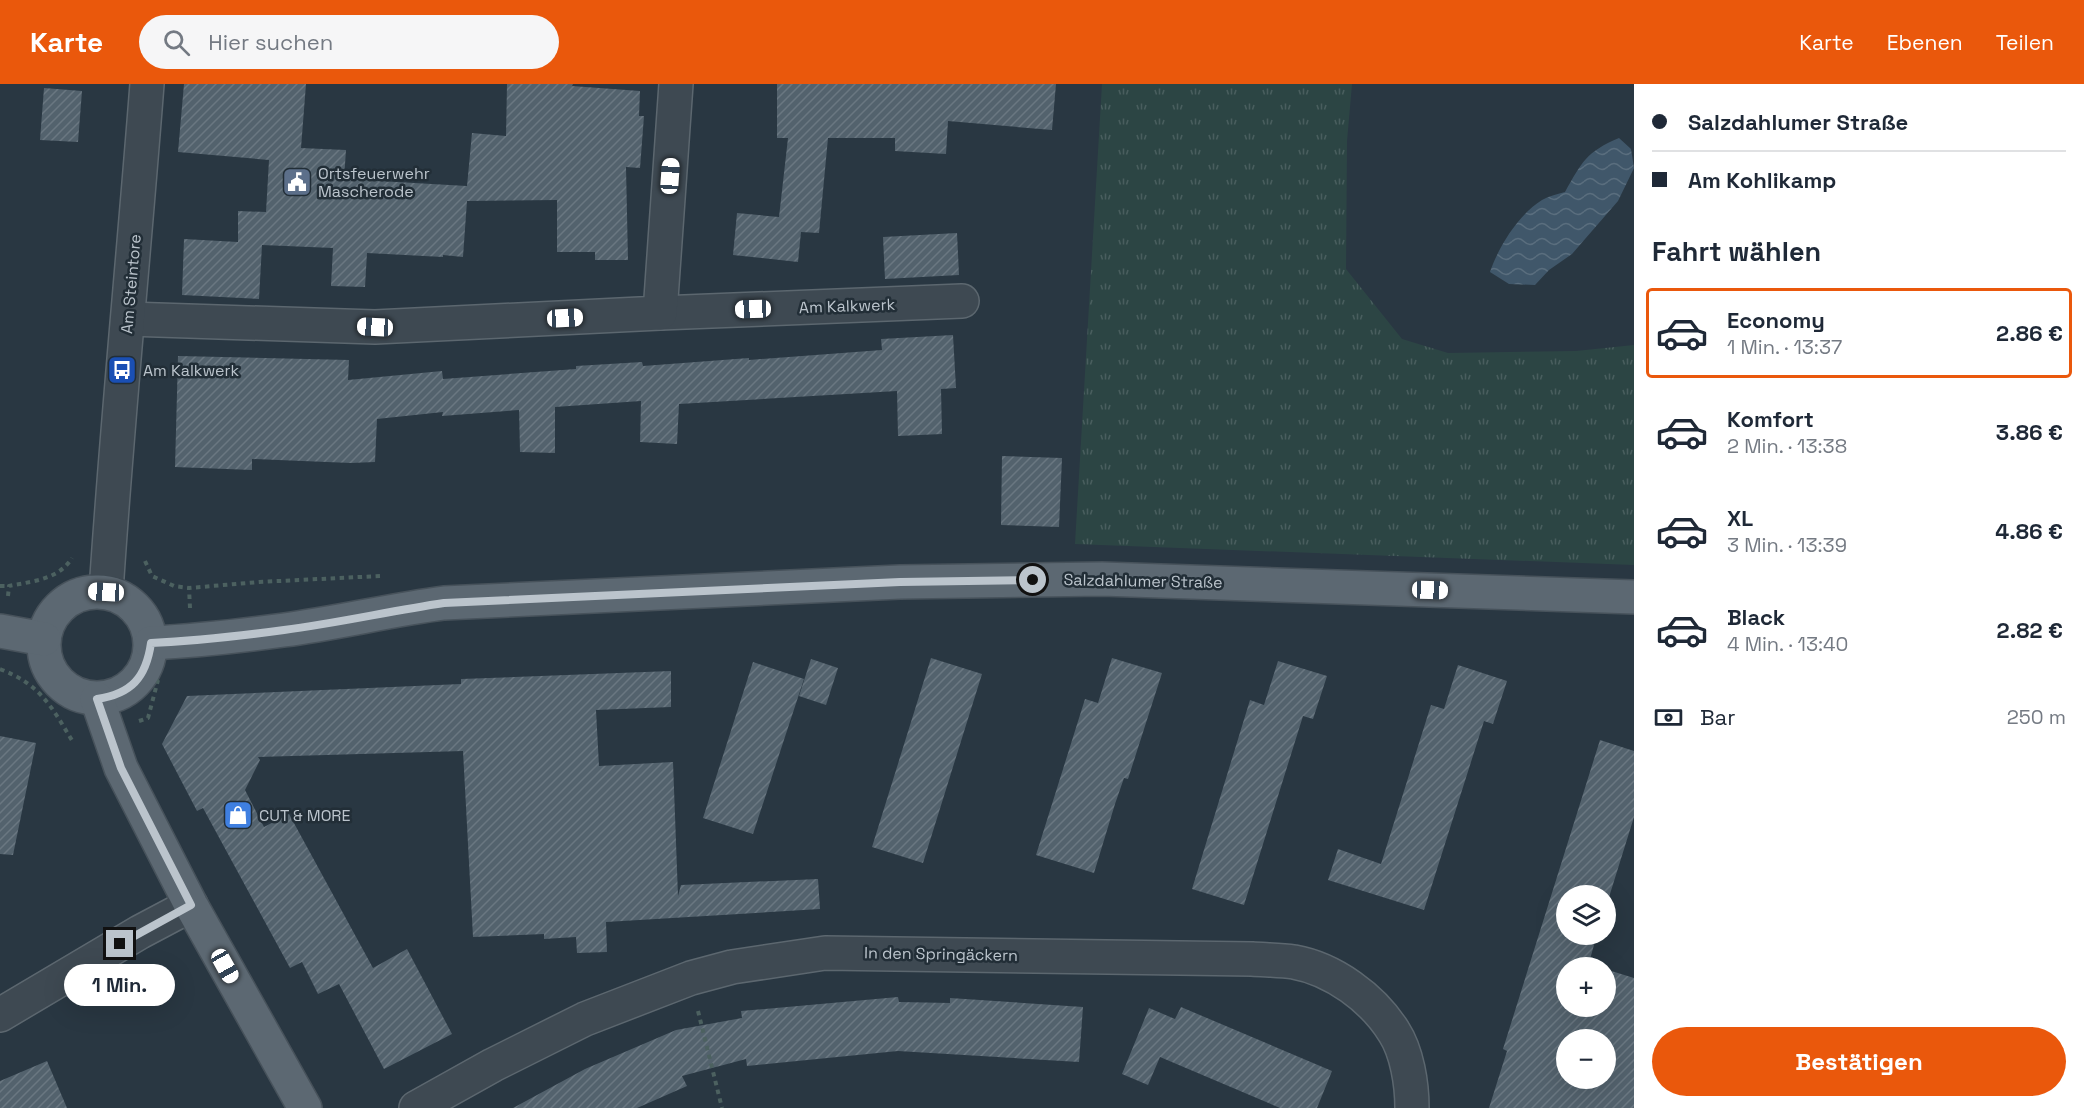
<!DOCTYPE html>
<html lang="de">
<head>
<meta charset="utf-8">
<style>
  body { margin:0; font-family:"Space Grotesk",sans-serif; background:#f6f6f7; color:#1f2937; height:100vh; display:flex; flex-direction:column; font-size:22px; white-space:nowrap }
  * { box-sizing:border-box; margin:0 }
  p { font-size:20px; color:#747a83 }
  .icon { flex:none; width:33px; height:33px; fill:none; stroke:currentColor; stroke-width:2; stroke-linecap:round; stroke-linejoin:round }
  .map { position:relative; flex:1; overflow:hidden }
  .panel { display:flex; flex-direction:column; background:#fff; width:450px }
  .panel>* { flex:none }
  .banner { display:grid; align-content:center; height:132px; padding:0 18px; background:#fff }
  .fabs { position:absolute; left:1556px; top:801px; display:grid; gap:12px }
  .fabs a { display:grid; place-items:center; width:60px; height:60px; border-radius:50%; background:#fff; box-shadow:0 6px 24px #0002; font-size:30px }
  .end { position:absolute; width:27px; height:27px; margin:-14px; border:8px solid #bbc4cc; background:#111; box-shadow:0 0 0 3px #111 }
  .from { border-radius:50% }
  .bubble { position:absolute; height:42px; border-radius:21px; background:#fff; box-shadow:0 6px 24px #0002; font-size:20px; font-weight:700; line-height:42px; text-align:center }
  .car { position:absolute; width:18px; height:36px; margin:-18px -9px; border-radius:8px; box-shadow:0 0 4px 2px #0007; background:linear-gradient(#fff 24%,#345 0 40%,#fff 0 76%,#345 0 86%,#fff 0) }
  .banner b { display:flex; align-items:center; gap:21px; height:57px; font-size:22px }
  .banner b+b { border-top:2px solid #e0e1e3 }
  .banner i { width:15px; height:15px; background:#1f2937 }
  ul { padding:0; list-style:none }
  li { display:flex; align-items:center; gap:18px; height:90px; margin:0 12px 9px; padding:0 6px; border:3px solid transparent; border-radius:6px }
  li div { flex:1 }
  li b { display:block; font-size:22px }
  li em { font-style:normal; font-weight:700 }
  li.active { border-color:#ea580c }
  li>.icon { width:54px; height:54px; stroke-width:1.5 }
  h2 { padding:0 18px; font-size:27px; line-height:72px }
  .pay { display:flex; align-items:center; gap:15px; height:66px; padding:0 18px; font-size:22px }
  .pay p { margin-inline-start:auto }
  .cta { display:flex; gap:12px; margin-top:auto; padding:12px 18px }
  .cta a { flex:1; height:69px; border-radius:36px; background:#ea580c; color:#fff; font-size:24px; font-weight:700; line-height:69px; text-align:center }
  header { display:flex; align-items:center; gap:36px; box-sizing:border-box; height:84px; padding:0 30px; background:#ea580c; color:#fff }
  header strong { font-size:28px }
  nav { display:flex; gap:33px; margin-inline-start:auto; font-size:21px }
  .search { width:420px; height:54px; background:#f6f6f7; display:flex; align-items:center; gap:15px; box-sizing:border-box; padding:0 21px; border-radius:33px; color:#747a83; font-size:22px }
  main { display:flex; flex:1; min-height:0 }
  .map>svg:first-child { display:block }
</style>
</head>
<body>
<header>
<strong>Karte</strong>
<div class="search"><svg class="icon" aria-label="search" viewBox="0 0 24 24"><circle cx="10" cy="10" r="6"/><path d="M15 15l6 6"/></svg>Hier suchen</div>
<nav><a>Karte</a><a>Ebenen</a><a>Teilen</a></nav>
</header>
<main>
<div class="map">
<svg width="1634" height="1024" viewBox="0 0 1634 1024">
  <defs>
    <pattern id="grass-tufts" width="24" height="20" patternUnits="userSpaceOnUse" patternTransform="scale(1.5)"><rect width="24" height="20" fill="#2c4544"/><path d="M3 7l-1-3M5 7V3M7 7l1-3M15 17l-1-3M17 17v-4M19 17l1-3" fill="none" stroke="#495e5e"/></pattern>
    <pattern id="water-waves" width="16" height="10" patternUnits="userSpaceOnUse" patternTransform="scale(1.5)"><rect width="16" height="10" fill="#40576a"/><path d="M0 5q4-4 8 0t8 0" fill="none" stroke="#5a6e7e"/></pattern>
    <pattern id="building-hatch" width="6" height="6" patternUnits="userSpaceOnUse" patternTransform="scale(1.5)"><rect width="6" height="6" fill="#53626d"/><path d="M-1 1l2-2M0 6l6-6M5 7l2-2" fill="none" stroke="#6a7781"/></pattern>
  </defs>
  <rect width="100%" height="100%" fill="#293742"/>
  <path fill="url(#grass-tufts)" d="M 1102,0 L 1352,0 L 1347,57 L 1346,185 L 1402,255 L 1448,269 L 1576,267 L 1634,261 L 1634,481 L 1075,460 Z"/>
  <path fill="url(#water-waves)" d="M 1619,54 L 1631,65 L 1634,84 L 1618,117 L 1572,170 L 1549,186 L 1535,201 L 1509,200 L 1490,188 C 1499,162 1518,131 1542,116 C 1549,112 1558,110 1565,108 C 1582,78 1586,68 1619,54 Z"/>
  <g fill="url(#building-hatch)" fill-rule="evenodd">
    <path d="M 184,0 L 306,0 L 301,64 L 346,66 L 344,95 L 467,102 L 472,49 L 506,52 L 507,0 L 573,0 L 572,2 L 640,7 L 639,32 L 644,32 L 640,84 L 626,83 L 628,176 L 595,176 L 595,168 L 557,168 L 557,116 L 467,117 L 463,173 L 443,171 L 443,173 L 367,169 L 365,203 L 331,202 L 333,164 L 262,161 L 259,215 L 182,211 L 184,155 L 238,158 L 238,127 L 266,128 L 269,76 L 178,68 Z"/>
    <path d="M 777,0 L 1056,0 L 1052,46 L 948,37 L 946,70 L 895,67 L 895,54 L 828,54 L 819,149 L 801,148 L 798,178 L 733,171 L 737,129 L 779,133 L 788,54 L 777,54 Z"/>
    <path d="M 44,4 L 82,7 L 78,58 L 40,56 Z"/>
    <path d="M 957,149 L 959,191 L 885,195 L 883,153 Z"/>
    <path d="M 953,251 L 956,304 L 941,305 L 942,350 L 898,352 L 897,307 L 679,320 L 677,360 L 640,358 L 641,317 L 555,323 L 555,369 L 520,368 L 519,326 L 442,332 L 443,328 L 377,335 L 375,378 L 351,379 L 252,375 L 252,386 L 175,383 L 178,272 L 349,276 L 348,296 L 442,287 L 443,295 L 576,285 L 576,282 L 642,278 L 643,282 L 749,274 L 749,276 L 882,266 L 881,255 Z"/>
    <path d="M 1002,372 L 1062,374 L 1059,443 L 1001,441 Z"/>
    <path d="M 931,574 L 982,590 L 923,779 L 872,763 Z"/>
    <path d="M 1112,574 L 1162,589 L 1128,695 L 1124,694 L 1115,720 L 1094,789 L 1036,771 L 1085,615 L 1098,619 Z"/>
    <path d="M 811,575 L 838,584 L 826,621 L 799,612 Z"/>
    <path d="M 1278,577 L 1327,592 L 1313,635 L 1303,632 L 1244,821 L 1192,805 L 1250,616 L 1264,621 Z"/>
    <path d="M 753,578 L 804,595 L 753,750 L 703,734 Z"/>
    <path d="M 1458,581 L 1507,597 L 1493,640 L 1484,637 L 1424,826 L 1328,796 L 1338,765 L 1381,780 L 1431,621 L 1444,625 Z"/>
    <path d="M 671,587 L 671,623 L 596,626 L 599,682 L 673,678 L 678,812 L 681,801 L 818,795 L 820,825 L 606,838 L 607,868 L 577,869 L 576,853 L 544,855 L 544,850 L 473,853 L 463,667 L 258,673 L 260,676 L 245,706 L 264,743 L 289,730 L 373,884 L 407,865 L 452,950 L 384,985 L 339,900 L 318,910 L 302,878 L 290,884 L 203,724 L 197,727 L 162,660 L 187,612 L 461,600 L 461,595 Z"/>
    <path d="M 0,652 L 36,659 L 13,771 L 0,770 Z"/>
    <path d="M 1600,656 L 1634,667 L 1634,733 L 1605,826 L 1605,812 L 1566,812 L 1566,850 L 1597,850 L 1589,879 L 1602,884 L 1566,884 L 1566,922 L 1605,922 L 1605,885 L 1634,894 L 1634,1024 L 1489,1024 L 1507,967 L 1503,965 ZM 1566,956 L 1605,956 L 1605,994 L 1566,994 Z"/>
    <path d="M 898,913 L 899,918 L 950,919 L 950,914 L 1083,923 L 1079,978 L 898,967 L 747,982 L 746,975 L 682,992 L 687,1002 L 637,1024 L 513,1024 L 585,985 L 676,946 L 742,934 L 741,927 Z"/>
    <path d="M 1181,923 L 1332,987 L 1317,1024 L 1280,1024 L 1160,973 L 1148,1001 L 1122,990 L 1149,924 L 1175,935 Z"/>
    <path d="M 47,977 L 67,1024 L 0,1024 L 0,997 Z"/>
  </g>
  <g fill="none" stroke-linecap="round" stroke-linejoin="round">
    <g stroke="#5c676f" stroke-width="36">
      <g id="minor">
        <path d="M 660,229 L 962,217"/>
        <path d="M 128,235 L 375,243 L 660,229 L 676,0"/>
        <path d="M 106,508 C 117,338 134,170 147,0"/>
        <path d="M 0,931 L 140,848 L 191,821"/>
        <path d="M 416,1024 L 493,981 L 585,935 L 691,894 L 732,883 L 825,869 L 1252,875 C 1266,876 1280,876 1294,878 C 1333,885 1373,914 1394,948 C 1407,968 1412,1000 1412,1024"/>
      </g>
    </g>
    <g stroke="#47525b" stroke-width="36">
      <g id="major">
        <circle cx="97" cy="561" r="53"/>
        <path d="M 0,547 L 44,555"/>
        <path d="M 151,559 C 195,557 240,552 284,546 C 338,539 390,526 444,519 L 900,498 L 1102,495 L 1634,513"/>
        <path d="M 97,615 L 121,684 L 191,821 L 305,1024"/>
      </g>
    </g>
    <g stroke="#4c6160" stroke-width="4" stroke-dasharray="4.5 4.5" stroke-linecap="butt">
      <path d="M 145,477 L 152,492 L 174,502 L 189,504"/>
      <path d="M 0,502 L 9,502"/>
      <path d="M 8,512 L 9,502 C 33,497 58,496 72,474"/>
      <path d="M 190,524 L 189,504 L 259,498 L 380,492"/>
      <path d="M 0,585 C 41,601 51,622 73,658"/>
      <path d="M 139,637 L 148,634 L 158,596 L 162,595"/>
      <path d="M 698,927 L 722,1024"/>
    </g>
    <use href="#minor" stroke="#3e4952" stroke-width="33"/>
    <use href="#major" stroke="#5c6872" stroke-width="33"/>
  </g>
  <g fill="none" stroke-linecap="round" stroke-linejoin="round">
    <path stroke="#bbc4cc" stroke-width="8" d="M 120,860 L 191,821 L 121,684 L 97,615 C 131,610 146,594 151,559 C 195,557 240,552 284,546 C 338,539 390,527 444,519 L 900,498 L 1033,496"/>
  </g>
  <defs>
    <g id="civic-square" transform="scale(1.5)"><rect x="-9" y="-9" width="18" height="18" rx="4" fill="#5c6f8a" stroke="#222e37"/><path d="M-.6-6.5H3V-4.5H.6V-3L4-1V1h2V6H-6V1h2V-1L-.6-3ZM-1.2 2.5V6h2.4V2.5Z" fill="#fff"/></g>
    <g id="bus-square" transform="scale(1.5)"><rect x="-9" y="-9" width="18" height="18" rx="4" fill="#1a4fb4" stroke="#222e37"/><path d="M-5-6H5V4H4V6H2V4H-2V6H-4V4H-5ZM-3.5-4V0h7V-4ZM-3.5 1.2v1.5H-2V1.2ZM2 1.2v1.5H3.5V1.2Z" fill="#fff"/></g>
    <g id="shop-square" transform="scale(1.5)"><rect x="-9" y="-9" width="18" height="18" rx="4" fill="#3f7fe0" stroke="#222e37"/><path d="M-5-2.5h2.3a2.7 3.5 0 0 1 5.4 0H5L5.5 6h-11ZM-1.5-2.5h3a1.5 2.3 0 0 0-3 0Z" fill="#fff"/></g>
  </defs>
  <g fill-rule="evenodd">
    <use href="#civic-square" x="297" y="98"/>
    <use href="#bus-square" x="122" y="286"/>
    <use href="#shop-square" x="238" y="731"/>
  </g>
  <g text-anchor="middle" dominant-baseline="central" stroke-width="5" stroke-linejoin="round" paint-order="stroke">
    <g font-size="16" fill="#bbc4cc" stroke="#222e37" text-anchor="start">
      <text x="318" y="89">Ortsfeuerwehr<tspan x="318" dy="18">Mascherode</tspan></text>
      <text x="143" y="286">Am Kalkwerk</text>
      <text x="259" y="731">CUT &amp; MORE</text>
    </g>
    <g font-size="16" fill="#bbc4cc" stroke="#222e37">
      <text transform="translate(131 200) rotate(-85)">Am Steintore</text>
      <text transform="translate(847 222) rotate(-2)">Am Kalkwerk</text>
      <text transform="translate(1143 497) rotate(1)">Salzdahlumer Straße</text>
      <text transform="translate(941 870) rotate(1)">In den Springäckern</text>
    </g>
  </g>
</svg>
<div class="fabs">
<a><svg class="icon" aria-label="layers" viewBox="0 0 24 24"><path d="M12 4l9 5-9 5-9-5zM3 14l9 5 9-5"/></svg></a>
<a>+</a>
<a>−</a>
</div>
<i class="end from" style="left:1033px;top:496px"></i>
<i class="end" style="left:120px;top:860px"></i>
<div class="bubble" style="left:64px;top:880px;width:111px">1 Min.</div>
<i class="car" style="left:670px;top:92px;rotate:4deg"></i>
<i class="car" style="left:753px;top:225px;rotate:268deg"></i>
<i class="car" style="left:565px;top:234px;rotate:87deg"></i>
<i class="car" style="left:375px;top:243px;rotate:273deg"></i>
<i class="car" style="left:1430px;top:506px;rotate:92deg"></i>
<i class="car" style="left:106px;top:508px;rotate:273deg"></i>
<i class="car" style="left:225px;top:882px;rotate:151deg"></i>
</div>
<section class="panel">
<div class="banner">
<b><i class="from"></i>Salzdahlumer Straße</b>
<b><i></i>Am Kohlikamp</b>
</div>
<h2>Fahrt wählen</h2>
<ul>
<li class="active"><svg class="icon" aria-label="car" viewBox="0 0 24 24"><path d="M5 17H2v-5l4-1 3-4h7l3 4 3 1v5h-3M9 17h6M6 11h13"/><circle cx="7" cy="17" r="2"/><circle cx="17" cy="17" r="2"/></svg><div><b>Economy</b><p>1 Min. · 13:37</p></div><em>2.86 €</em></li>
<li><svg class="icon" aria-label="car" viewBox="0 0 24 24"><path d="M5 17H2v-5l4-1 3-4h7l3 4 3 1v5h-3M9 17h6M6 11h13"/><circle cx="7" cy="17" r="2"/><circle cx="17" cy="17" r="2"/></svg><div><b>Komfort</b><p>2 Min. · 13:38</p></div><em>3.86 €</em></li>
<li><svg class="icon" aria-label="car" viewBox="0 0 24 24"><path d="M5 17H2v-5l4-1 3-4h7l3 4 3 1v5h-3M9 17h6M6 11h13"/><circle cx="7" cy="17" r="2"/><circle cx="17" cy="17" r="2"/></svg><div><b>XL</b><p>3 Min. · 13:39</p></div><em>4.86 €</em></li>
<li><svg class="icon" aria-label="car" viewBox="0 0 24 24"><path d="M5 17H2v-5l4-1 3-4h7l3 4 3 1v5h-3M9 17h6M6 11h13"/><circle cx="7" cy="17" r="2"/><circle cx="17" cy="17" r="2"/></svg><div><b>Black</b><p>4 Min. · 13:40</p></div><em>2.82 €</em></li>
</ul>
<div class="pay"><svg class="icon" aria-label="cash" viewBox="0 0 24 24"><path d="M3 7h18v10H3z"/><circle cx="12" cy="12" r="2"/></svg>Bar<p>250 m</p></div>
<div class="cta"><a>Bestätigen</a></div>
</section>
</main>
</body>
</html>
